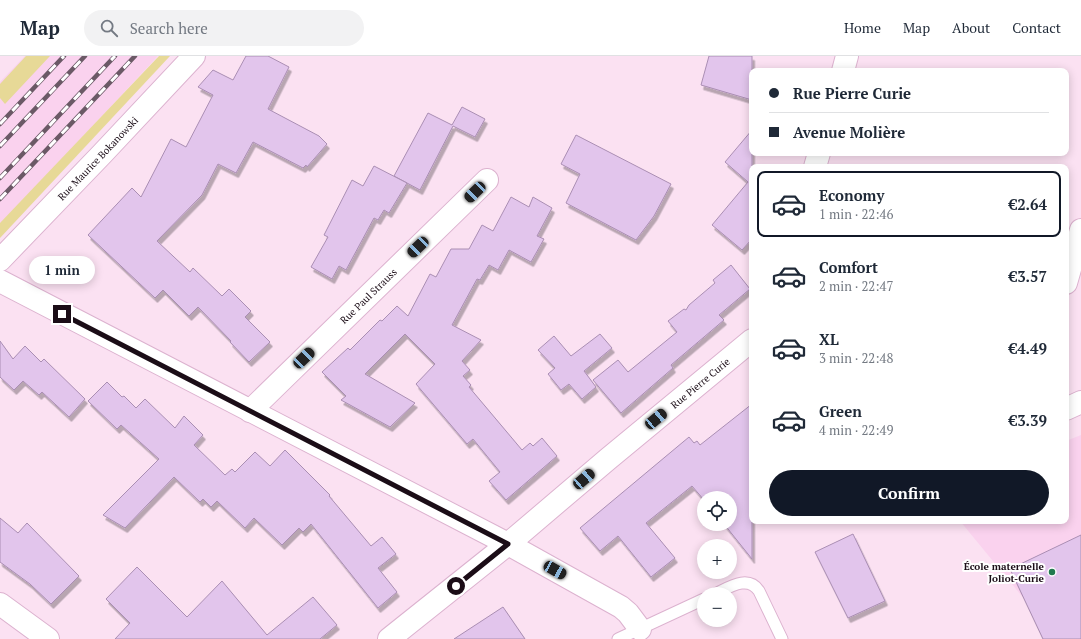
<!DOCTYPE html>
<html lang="en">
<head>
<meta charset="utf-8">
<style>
  body { margin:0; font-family:"PT Serif",serif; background:#f2f2f3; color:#1f2937; height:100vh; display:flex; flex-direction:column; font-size:15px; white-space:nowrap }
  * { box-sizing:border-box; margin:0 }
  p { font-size:13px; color:#747a83 }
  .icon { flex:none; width:22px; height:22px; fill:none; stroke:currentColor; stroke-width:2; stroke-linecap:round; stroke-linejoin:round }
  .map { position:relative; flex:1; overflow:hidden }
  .sheet { position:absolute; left:749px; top:108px; width:320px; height:360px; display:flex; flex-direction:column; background:#fff; border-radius:8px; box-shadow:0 2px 10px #0003 }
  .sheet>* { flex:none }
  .hud { position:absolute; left:749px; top:12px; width:320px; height:88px; border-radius:8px; box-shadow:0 2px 10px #0003; display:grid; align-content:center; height:88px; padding:0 20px; background:#fff }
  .buttons { position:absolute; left:697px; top:435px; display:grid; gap:8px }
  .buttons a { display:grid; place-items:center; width:40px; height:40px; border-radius:50%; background:#fff; box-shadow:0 2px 10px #0003; font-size:20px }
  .end { position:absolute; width:18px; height:18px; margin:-9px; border:5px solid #1b0d17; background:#fff; box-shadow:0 0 0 2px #fff }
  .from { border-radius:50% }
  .bubble { position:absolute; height:28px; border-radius:14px; background:#fff; box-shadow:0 2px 10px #0003; font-size:13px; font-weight:800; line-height:28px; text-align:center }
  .car { position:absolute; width:12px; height:24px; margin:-12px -6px; border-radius:5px; box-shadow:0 0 3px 1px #0007; background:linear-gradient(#222 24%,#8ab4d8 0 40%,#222 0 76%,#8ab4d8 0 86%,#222 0) }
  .hud b { display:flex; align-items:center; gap:14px; height:38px; font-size:15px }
  .hud b+b { border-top:1px solid #e0e1e3 }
  .hud i { width:10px; height:10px; background:#1f2937 }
  ul { padding:7px 0 0; list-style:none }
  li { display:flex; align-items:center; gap:12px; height:66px; margin:0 8px 6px; padding:0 12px; border:2px solid transparent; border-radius:8px }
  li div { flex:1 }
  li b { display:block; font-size:15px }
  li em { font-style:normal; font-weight:800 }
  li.active { border-color:#111827 }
  li>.icon { width:36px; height:36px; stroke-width:1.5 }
  .primary-button { display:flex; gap:8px; margin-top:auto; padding:8px 20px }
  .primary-button a { flex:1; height:46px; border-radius:24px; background:#111827; color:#fff; font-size:16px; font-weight:800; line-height:46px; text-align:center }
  header { display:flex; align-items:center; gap:24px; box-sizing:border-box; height:56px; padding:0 20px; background:#fff; border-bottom:1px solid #e0e1e3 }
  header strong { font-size:19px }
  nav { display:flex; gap:22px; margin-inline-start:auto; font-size:14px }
  .search { width:280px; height:36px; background:#f2f2f3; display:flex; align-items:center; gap:10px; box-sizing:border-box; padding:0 14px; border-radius:22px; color:#747a83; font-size:15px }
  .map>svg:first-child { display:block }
</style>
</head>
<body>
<header>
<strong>Map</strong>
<div class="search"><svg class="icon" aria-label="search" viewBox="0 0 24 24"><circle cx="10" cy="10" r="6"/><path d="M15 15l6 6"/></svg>Search here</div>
<nav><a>Home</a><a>Map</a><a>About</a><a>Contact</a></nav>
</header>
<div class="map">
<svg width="1081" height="583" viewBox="0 0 1081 583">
  <defs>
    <filter id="shadow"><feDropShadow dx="2.5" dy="4.5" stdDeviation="0" flood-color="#0004"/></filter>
  </defs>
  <rect width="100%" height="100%" fill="#fbe1f2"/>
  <g fill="#fad2ee">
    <path d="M 25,0 L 158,0 L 0,169 L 0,26 Z"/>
    <path d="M 1081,379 L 1081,583 L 1025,544 L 960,465 L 1066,465 L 1066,385 Z"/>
  </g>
  <g fill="#e7d997">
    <path d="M 26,0 L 50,0 L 5,48 L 0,42 L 0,28 Z"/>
    <path d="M 159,0 L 170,0 L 0,182 L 0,167 Z"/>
  </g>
  <g fill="#e2c5ec" stroke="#aa8eb3" filter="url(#shadow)">
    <path d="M 246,0 L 268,0 L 289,11 L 268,53 L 319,80 L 327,88 L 307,111 L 306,109 L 303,112 L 253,86 L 236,117 L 218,108 L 202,139 L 157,185 L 190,216 L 193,212 L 222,240 L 229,233 L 251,255 L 245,261 L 270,286 L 249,306 L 230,286 L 231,285 L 198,251 L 189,260 L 163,234 L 155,242 L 88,179 L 132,132 L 141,141 L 171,83 L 186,91 L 213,39 L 198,31 L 213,14 L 233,24 Z"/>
    <path d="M 709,0 L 752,0 L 752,44 L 701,29 Z"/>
    <path d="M 462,51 L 485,63 L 475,81 L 453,70 L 420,134 L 394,120 L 428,57 L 452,69 Z"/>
    <path d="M 752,74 L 752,183 L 742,194 L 712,169 L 748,126 L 725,106 Z"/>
    <path d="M 576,79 L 671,128 L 654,160 L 636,184 L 566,147 L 580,118 L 561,108 Z"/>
    <path d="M 374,110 L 407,127 L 389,157 L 384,154 L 378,164 L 374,162 L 346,214 L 339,210 L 332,223 L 311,211 L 328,181 L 324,179 L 352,124 L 363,130 Z"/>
    <path d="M 511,141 L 529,151 L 533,141 L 552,152 L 537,180 L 544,183 L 531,206 L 509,194 L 498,214 L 489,209 L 480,224 L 477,223 L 452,269 L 481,284 L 462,305 L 470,314 L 463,320 L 471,329 L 469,331 L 522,394 L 530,387 L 533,390 L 542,382 L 557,400 L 506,444 L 489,425 L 500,416 L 473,383 L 467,388 L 416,328 L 435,308 L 405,278 L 365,318 L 415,347 L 390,371 L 341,344 L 346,340 L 322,316 L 348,292 L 350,294 L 380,264 L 382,265 L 397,250 L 408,260 L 430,218 L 436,221 L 451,193 L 469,193 L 482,169 L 493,175 Z"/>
    <path d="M 731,209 L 750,233 L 719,259 L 724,264 L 671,309 L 673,312 L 621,357 L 593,324 L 618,304 L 628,316 L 677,276 L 668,265 L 684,253 L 686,254 L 689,249 L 715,227 L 713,224 Z"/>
    <path d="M 600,278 L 612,292 L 584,315 L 596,331 L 582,343 L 569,328 L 561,334 L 548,318 L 555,312 L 538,294 L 554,280 L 571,300 Z"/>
    <path d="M 0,285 L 13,303 L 25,290 L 41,306 L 44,303 L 85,343 L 69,361 L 42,336 L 39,339 L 23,325 L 14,334 L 0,321 Z"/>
    <path d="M 107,326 L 122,341 L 124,340 L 136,352 L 145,343 L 175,372 L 184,360 L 203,379 L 194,389 L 225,419 L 232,413 L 235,416 L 255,396 L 270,410 L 285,394 L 330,439 L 329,440 L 371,490 L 382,481 L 396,498 L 378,512 L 397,536 L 378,552 L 311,468 L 303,476 L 299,472 L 282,489 L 254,462 L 245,472 L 217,445 L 211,451 L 203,443 L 200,446 L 174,421 L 125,472 L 103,459 L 159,403 L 121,369 L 117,373 L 88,345 Z"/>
    <path d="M 752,348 L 752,503 L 724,468 L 730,468 L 730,442 L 704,442 L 704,444 L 692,430 L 646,467 L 675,502 L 651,521 L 618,480 L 600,495 L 580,472 L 689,381 L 694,387 L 697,385 L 700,389 Z"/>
    <path d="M 0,462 L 18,477 L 27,467 L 79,520 L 51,548 L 30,528 L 0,506 Z"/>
    <path d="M 853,478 L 885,545 L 848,562 L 815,496 Z"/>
    <path d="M 1081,479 L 1081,583 L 1043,583 L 1010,513 Z"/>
    <path d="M 137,511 L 187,561 L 222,525 L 267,579 L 313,541 L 337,569 L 320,583 L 115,583 L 130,567 L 106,543 Z"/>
    <path d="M 503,551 L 525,583 L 454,583 Z"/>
  </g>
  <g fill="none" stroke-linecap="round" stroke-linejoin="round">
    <g stroke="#dcb2cf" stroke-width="13">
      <g id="service">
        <path d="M 715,538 C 728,532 748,518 759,535 L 782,583"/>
        <path d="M 618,583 L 704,543"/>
      </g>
    </g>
    <g stroke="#dcb2cf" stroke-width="24">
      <g id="minor">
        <path d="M 843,15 L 847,0"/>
        <path d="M 815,111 L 819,97"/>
        <path id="s1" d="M 0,204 L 102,98 L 194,0"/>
        <path d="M 0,225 L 508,488 L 621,551 L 628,557 L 640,573"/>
        <path d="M 1066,227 L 1081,174"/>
        <path d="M 1066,353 L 1081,346"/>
        <path id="s2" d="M 250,355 L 487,124"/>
        <path d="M 0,548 L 48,583"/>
        <path id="s3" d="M 389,583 L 508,488 L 608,403 L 752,284"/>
      </g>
    </g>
    <use href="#service" stroke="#fff" stroke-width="11"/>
    <use href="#minor" stroke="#fff" stroke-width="22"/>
    <g stroke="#6b5966" stroke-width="4.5">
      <g id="rail">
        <path d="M 0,68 L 64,0"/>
        <path d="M 0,90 L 85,0"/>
        <path d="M 0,122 L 115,0"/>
        <path d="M 0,143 L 135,0"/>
      </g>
    </g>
    <use href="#rail" stroke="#fff" stroke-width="3" stroke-dasharray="9" stroke-linecap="butt"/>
  </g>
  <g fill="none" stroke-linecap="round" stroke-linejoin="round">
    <path stroke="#1b0d17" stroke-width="5" d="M 62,258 L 508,488 L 456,530"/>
  </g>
  <circle fill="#217a4f" stroke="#fff" stroke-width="1.5" cx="1052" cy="516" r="4"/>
  <g text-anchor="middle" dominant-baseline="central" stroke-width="4" stroke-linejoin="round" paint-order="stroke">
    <g font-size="10" fill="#1b0d17" stroke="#fff">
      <text stroke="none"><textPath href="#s1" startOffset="141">Rue Maurice Bokanowski</textPath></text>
      <text stroke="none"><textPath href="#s2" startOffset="165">Rue Paul Strauss</textPath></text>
      <text stroke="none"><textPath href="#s3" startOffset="403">Rue Pierre Curie</textPath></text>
    </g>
    <g font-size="10" font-weight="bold" fill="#1b0d17" stroke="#fff" text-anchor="end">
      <text x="1044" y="510">École maternelle<tspan x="1044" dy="12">Joliot-Curie</tspan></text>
    </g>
  </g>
</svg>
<div class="buttons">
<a><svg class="icon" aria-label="locate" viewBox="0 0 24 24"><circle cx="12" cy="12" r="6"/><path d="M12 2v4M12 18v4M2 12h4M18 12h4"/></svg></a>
<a>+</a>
<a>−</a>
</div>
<i class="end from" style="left:456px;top:530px"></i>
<i class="end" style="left:62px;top:258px"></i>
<div class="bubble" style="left:29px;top:200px;width:66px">1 min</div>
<i class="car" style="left:475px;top:136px;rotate:226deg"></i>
<i class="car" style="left:418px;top:191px;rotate:226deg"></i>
<i class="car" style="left:304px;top:302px;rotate:46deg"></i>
<i class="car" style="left:656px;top:363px;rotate:50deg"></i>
<i class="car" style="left:584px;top:423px;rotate:49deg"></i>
<i class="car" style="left:555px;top:514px;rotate:119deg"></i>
<div class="hud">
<b><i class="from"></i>Rue Pierre Curie</b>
<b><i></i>Avenue Molière</b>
</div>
<section class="sheet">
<ul>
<li class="active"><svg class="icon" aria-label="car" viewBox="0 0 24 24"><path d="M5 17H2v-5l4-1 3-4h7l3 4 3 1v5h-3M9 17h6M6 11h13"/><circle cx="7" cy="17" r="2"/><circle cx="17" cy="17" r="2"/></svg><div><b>Economy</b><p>1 min · 22:46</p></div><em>€2.64</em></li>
<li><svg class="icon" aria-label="car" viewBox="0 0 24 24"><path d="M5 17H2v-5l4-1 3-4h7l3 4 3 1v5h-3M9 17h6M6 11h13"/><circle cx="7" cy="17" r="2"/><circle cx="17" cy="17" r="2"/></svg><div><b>Comfort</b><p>2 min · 22:47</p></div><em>€3.57</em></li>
<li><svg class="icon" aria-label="car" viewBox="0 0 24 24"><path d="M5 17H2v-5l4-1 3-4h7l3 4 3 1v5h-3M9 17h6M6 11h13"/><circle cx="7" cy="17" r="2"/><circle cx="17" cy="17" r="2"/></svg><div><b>XL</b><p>3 min · 22:48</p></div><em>€4.49</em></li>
<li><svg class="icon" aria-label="car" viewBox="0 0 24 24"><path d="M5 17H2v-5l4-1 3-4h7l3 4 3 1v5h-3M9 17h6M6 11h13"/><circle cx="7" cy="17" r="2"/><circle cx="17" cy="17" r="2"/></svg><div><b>Green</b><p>4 min · 22:49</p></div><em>€3.39</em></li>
</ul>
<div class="primary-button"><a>Confirm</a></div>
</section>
</div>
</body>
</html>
